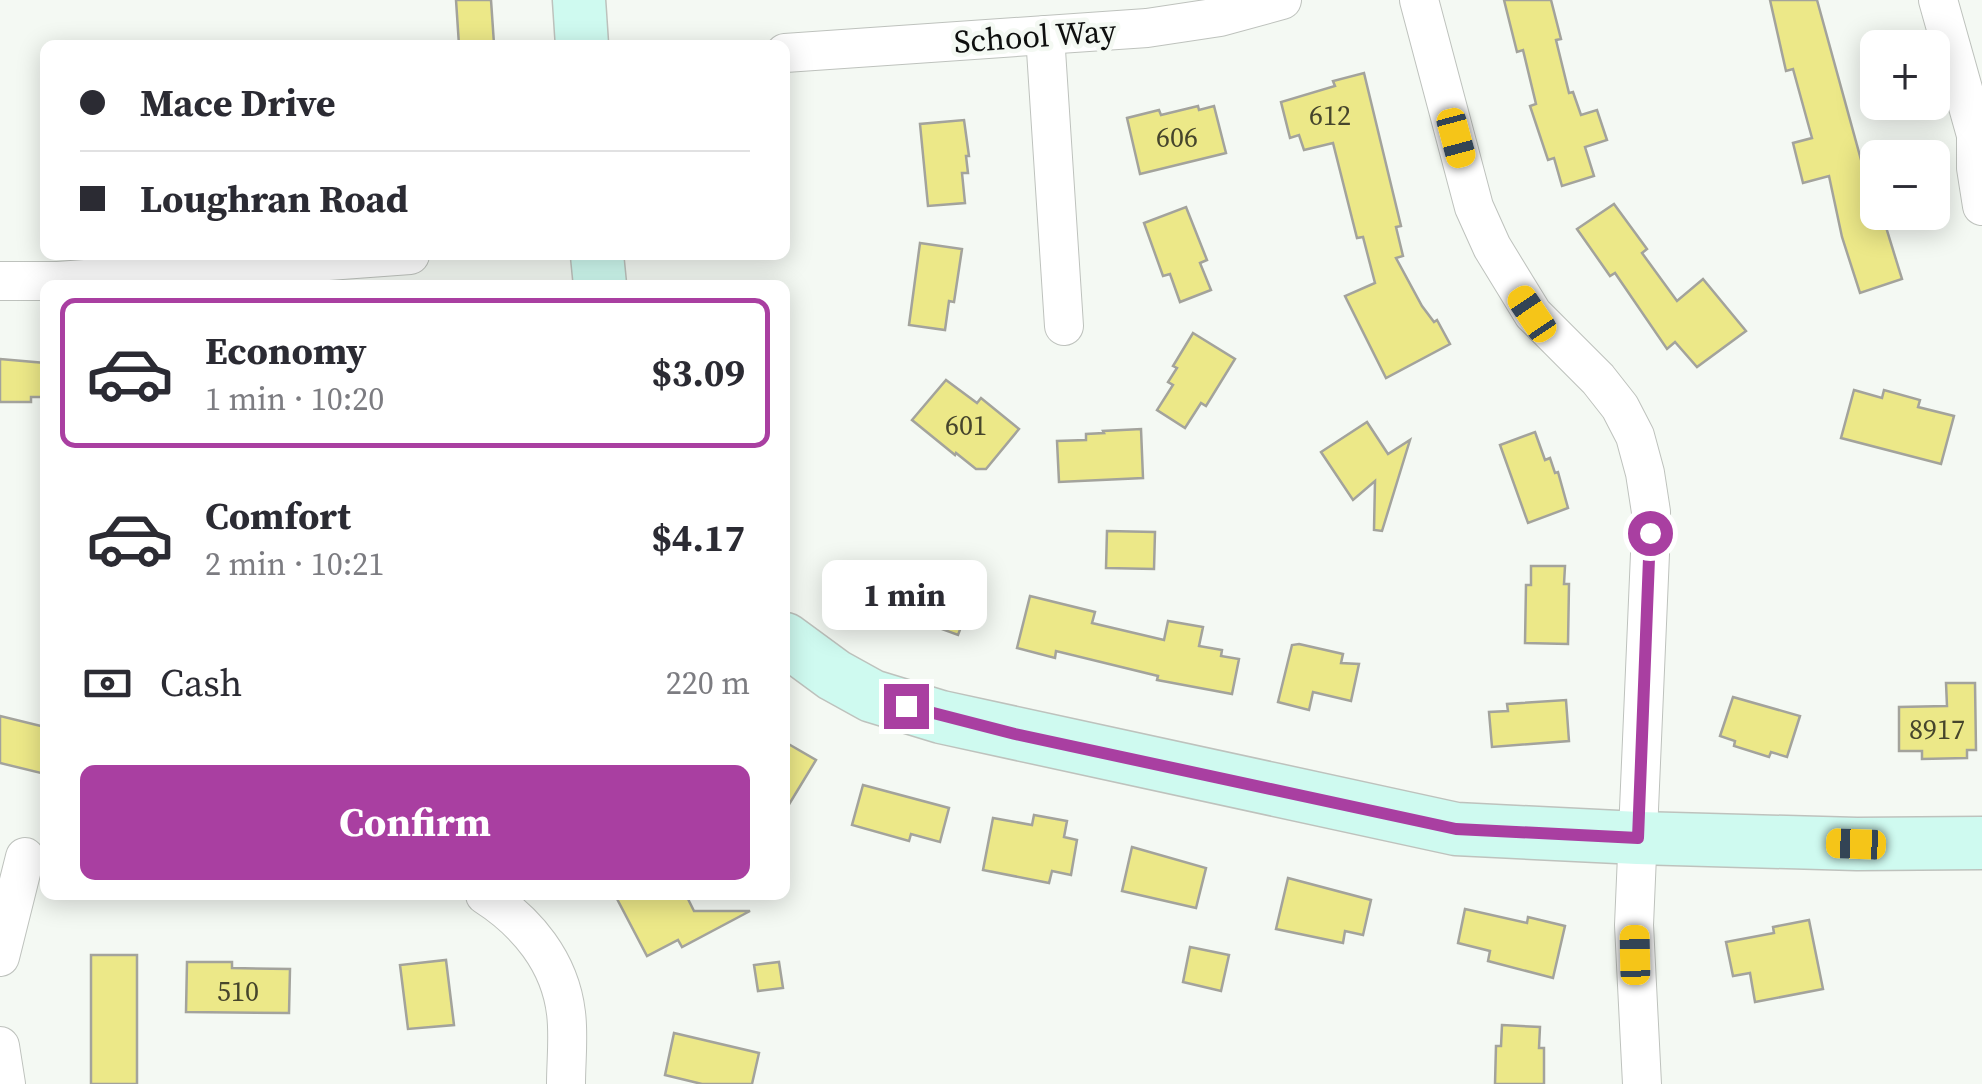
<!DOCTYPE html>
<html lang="en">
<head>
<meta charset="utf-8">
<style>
  body { margin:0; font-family:"Source Serif 4",serif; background:#f7f7f7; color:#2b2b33; height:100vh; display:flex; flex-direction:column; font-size:38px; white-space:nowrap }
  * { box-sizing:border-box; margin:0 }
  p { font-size:32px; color:#7c7c81 }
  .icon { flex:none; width:55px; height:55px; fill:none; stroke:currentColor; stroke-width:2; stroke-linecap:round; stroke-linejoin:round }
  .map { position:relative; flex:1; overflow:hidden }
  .side { position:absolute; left:40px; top:280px; width:750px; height:620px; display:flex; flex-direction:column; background:#fff; border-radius:15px; box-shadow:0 5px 25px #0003 }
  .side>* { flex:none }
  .guide { position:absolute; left:40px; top:40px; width:750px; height:220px; border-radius:15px; box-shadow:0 5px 25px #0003; display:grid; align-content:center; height:220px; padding:0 40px; background:#fff }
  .buttons { position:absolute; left:1860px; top:30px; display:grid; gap:20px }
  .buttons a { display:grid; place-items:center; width:90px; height:90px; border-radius:15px; background:#fff; box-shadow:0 5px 25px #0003; font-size:50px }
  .end { position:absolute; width:45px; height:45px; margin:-22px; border:12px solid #a93fa1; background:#fff; box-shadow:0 0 0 5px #fff }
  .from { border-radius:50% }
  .bubble { position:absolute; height:70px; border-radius:15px; background:#fff; box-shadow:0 5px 25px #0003; font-size:32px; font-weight:700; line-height:70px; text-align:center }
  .car { position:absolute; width:30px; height:60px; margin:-30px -15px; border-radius:12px; box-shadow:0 0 8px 2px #0007; background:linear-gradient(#f5c518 24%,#345 0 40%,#f5c518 0 76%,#345 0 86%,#f5c518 0) }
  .guide b { display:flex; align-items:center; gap:35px; height:95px; font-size:38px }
  .guide b+b { border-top:2px solid #e1e1e2 }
  .guide i { width:25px; height:25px; background:#2b2b33 }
  ul { padding:18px 0 0; list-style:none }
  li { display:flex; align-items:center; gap:30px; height:150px; margin:0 20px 15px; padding:0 20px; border:5px solid transparent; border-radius:15px }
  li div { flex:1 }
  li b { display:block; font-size:38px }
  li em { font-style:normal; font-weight:700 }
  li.active { border-color:#a93fa1 }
  li>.icon { width:90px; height:90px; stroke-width:1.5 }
  .pay { display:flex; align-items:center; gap:25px; height:110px; padding:0 40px; font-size:38px }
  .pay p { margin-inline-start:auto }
  .primary-button { display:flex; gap:20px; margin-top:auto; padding:20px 40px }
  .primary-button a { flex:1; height:115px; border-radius:15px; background:#a93fa1; color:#fff; font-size:40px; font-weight:700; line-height:115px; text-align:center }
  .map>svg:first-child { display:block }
</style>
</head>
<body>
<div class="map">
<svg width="1982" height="1084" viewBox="0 0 1982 1084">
  <rect width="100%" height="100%" fill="#f4f9f3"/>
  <g fill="#ece888" stroke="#a3a39c" stroke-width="2.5">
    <path d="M 456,0 L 491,0 L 494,44 L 459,45 Z"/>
    <path d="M 1504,0 L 1551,0 L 1561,39 L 1556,40 L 1569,93 L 1573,92 L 1581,115 L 1597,110 L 1607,140 L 1585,147 L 1594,176 L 1562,186 L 1554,158 L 1548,160 L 1530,106 L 1536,104 L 1523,50 L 1517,52 Z"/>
    <path d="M 1770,0 L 1817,0 L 1879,225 L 1885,224 L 1902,279 L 1860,293 L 1842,237 L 1829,176 L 1803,183 L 1793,143 L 1812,138 L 1793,69 L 1786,71 Z"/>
    <path d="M 1364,73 L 1401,226 L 1396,227 L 1403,256 L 1396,258 L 1422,306 L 1434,322 L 1437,320 L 1450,344 L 1386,378 L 1345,296 L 1375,283 L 1363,237 L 1357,238 L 1333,143 L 1304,150 L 1299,135 L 1290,138 L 1281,102 L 1335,86 L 1333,81 Z"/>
    <path d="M 1198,106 L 1199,110 L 1214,106 L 1226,153 L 1140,174 L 1127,118 L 1159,110 L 1161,115 Z"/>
    <path d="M 964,120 L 969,156 L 966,156 L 968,173 L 962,173 L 965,203 L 928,206 L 920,124 Z"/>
    <path d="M 1614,204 L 1647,249 L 1642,253 L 1677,301 L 1703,279 L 1746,331 L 1697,367 L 1675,342 L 1667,349 L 1615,273 L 1610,276 L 1577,229 Z"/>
    <path d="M 1186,207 L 1207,260 L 1200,263 L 1211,290 L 1180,302 L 1170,274 L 1163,276 L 1144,223 Z"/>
    <path d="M 920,243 L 962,249 L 954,302 L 949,301 L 945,330 L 909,325 Z"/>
    <path d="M 1193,333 L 1235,359 L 1206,406 L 1201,403 L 1185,428 L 1157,410 L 1173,385 L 1168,382 L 1177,368 L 1173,366 Z"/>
    <path d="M 0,359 L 45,363 L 45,397 L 31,397 L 31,402 L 0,402 Z"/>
    <path d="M 946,380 L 977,403 L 981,398 L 1019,429 L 986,469 L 976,469 L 956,453 L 955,455 L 912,420 Z"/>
    <path d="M 1854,390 L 1882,398 L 1884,390 L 1920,400 L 1918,407 L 1954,416 L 1941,464 L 1841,438 Z"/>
    <path d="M 1367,422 L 1388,454 L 1410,440 L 1382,531 L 1374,530 L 1375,481 L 1353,500 L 1321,452 Z"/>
    <path d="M 1141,429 L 1143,478 L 1059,482 L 1057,441 L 1086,440 L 1086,434 L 1104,433 L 1103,431 Z"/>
    <path d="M 1535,432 L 1545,460 L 1550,458 L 1555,473 L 1558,472 L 1568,508 L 1528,523 L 1500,445 Z"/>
    <path d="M 1107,531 L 1155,532 L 1154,569 L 1106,568 Z"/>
    <path d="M 1531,566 L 1565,566 L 1564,584 L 1569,584 L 1568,644 L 1525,643 L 1526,585 L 1531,585 Z"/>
    <path d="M 901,569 L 958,590 L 955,595 L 971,601 L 958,635 L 909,617 L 913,602 L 892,593 Z"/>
    <path d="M 1030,596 L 1095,612 L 1092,623 L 1164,640 L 1168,621 L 1203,627 L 1199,646 L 1222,650 L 1221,656 L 1239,659 L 1232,694 L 1157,680 L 1158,676 L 1056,651 L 1055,658 L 1017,648 Z"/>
    <path d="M 1299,644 L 1343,654 L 1341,663 L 1359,664 L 1351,701 L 1313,692 L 1309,710 L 1278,702 L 1292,645 Z"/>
    <path d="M 1946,683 L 1975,683 L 1976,750 L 1967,750 L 1967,758 L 1922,759 L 1922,751 L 1899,751 L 1899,707 L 1947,706 Z"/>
    <path d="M 1733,697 L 1800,716 L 1787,757 L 1771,752 L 1769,757 L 1734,746 L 1735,741 L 1720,736 Z"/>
    <path d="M 1566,700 L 1569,741 L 1492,747 L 1489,712 L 1508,711 L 1507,704 Z"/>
    <path d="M 0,716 L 45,727 L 45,774 L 0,763 Z"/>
    <path d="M 785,742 L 816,760 L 785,811 Z"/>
    <path d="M 863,785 L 949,808 L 940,842 L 911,834 L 909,841 L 852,825 Z"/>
    <path d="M 1034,815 L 1067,821 L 1064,837 L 1077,840 L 1071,875 L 1052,871 L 1049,883 L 983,870 L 993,818 L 1032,825 Z"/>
    <path d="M 1132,847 L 1206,868 L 1196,908 L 1122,891 Z"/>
    <path d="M 1288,878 L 1371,900 L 1363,935 L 1345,931 L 1343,943 L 1276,929 Z"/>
    <path d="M 615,895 L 686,895 L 694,911 L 750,911 L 682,947 L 678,940 L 647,956 Z"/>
    <path d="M 1465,909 L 1527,923 L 1528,917 L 1565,926 L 1553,978 L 1488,961 L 1490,951 L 1458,943 Z"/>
    <path d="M 1809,920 L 1823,989 L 1755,1002 L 1750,973 L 1733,976 L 1726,942 L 1774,933 L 1773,927 Z"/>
    <path d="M 1190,947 L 1229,955 L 1221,991 L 1183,982 Z"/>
    <rect x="91" y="955" width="46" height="129"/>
    <path d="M 446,960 L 454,1025 L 408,1029 L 400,965 Z"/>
    <path d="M 187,962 L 232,962 L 232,968 L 290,969 L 289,1013 L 186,1012 Z"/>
    <path d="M 779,962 L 783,988 L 758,991 L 754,965 Z"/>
    <path d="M 1502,1025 L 1540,1027 L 1539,1048 L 1544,1048 L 1544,1084 L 1495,1084 L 1496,1046 L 1501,1046 Z"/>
    <path d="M 674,1033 L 759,1053 L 752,1084 L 702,1084 L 665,1075 Z"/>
  </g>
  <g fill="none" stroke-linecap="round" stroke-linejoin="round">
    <g stroke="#bec2bd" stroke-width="40">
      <g id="street">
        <path d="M 1419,0 L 1474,207 L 1492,247 L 1533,314 L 1598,379 L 1620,407 L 1635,436 L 1645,473 L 1651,512 L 1650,554 L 1634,925 L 1642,1084"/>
        <path d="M 1938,0 L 1976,135 L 1976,168 L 1982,206"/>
        <path d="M 1045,35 L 1064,326"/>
        <path d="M 785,53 L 1147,28 L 1220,17 L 1282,0"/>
        <path d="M 0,281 L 58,281 L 410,255"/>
        <path d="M 485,895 C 527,922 560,962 566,1013 C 569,1036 566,1061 566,1084"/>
        <path d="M 0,957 L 25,857"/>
        <path d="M 0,1046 L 6,1084"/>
      </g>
    </g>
    <g stroke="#bec2bd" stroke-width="55">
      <g id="secondary">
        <path d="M 579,0 L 582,45"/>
        <path d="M 597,255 L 600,285"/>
        <path d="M 785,639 L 834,675 L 872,696 L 941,717 L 1456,829 L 1638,838 L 1857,844 L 1982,843"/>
      </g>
    </g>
    <use href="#street" stroke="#fff" stroke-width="38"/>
    <use href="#secondary" stroke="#cffaf0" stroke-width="52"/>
  </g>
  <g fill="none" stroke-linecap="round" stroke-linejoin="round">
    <path stroke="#a93fa1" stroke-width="12" d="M 906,706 L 1015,734 L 1456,829 L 1638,838 L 1650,533"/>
  </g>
  <g text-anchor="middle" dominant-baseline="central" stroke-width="9" stroke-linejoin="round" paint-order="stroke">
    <g font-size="28" fill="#46452c">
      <text x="1330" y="115">612</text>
      <text x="1177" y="137">606</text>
      <text x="966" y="425">601</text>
      <text x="1937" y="729">8917</text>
      <text x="238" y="991">510</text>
    </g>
    <g font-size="32" fill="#0e0f0e" stroke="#f4f9f3">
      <text transform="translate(1035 36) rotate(-4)">School Way</text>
    </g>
  </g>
</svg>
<div class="buttons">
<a>+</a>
<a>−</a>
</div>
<i class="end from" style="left:1650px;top:533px"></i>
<i class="end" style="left:906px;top:706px"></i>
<div class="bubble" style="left:822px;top:560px;width:165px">1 min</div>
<i class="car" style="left:1456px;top:138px;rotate:165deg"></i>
<i class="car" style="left:1532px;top:314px;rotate:326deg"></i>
<i class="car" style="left:1856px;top:844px;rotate:272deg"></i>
<i class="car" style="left:1635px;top:955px;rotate:359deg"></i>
<div class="guide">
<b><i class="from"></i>Mace Drive</b>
<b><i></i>Loughran Road</b>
</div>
<section class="side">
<ul>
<li class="active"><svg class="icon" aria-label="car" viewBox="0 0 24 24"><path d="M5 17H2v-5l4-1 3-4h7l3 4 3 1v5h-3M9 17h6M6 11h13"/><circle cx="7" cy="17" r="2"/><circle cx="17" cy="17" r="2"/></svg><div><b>Economy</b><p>1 min · 10:20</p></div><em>$3.09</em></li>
<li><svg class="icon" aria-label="car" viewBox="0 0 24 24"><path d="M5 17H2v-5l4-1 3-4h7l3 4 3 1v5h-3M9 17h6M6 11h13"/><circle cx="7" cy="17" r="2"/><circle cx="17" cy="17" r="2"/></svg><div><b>Comfort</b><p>2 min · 10:21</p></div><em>$4.17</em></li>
</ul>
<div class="pay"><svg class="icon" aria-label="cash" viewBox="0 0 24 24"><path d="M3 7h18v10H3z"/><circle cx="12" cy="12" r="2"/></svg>Cash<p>220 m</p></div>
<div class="primary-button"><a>Confirm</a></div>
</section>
</div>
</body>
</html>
